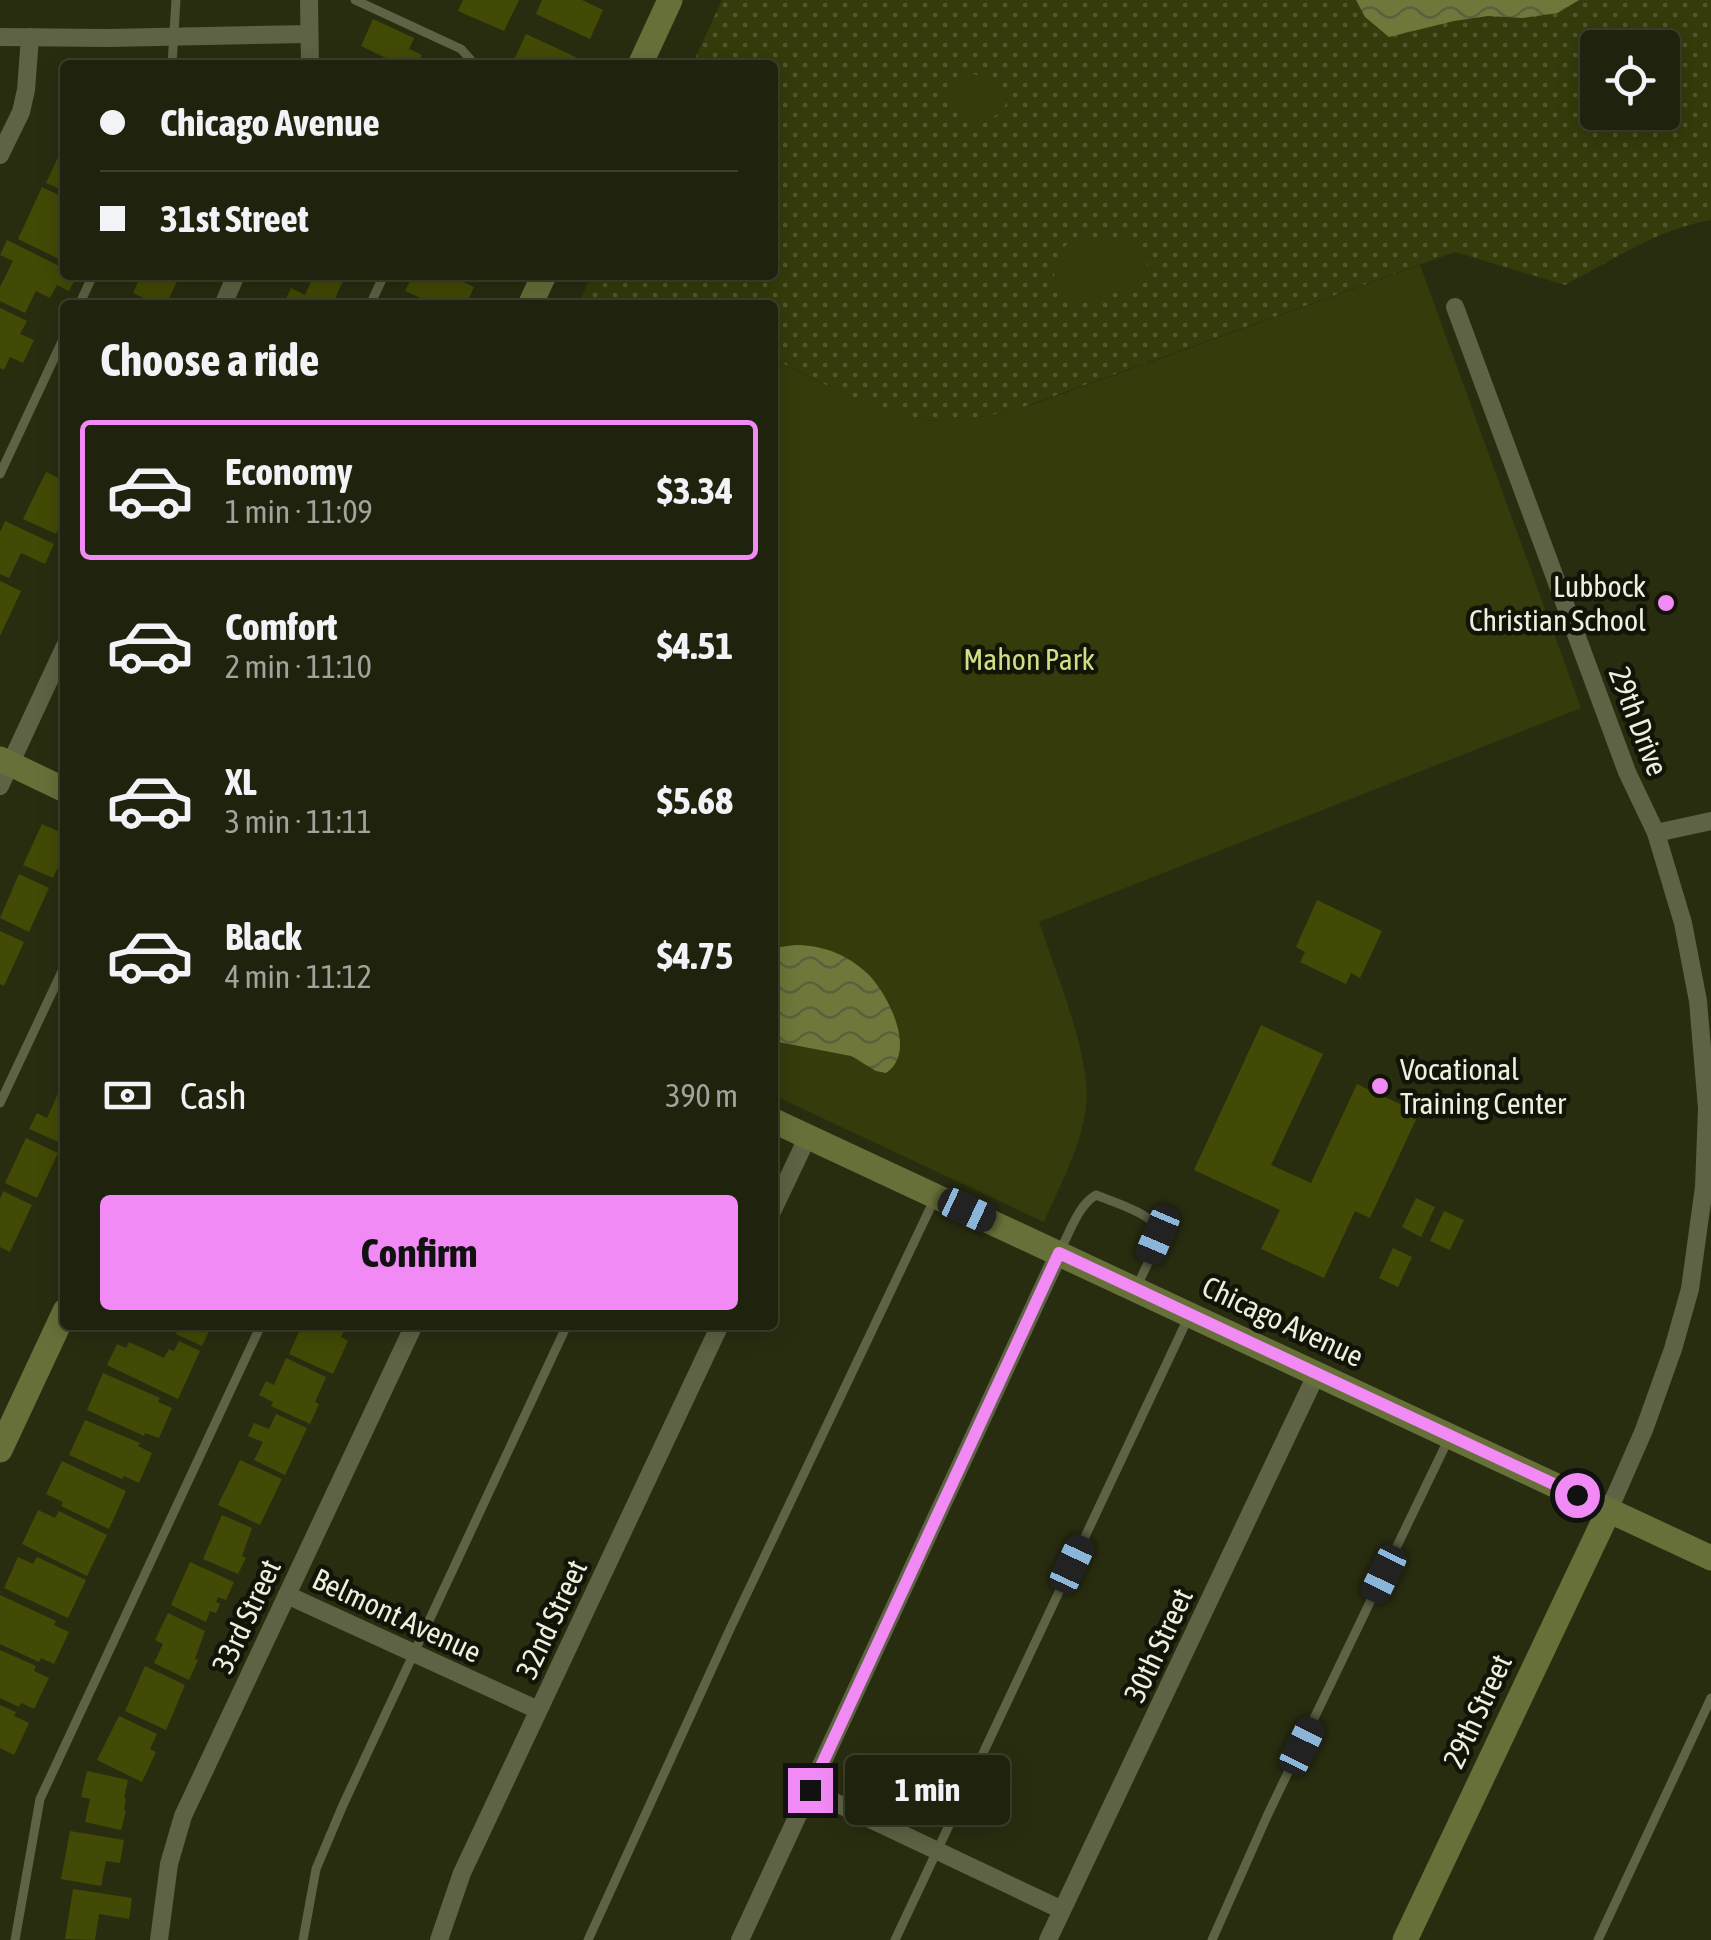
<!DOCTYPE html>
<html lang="en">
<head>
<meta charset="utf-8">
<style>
  body { margin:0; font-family:"Asap Condensed",sans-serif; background:#272a15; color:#f1f3f6; height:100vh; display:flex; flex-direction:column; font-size:38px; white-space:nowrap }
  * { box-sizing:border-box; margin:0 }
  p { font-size:32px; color:#a1a49d }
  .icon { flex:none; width:55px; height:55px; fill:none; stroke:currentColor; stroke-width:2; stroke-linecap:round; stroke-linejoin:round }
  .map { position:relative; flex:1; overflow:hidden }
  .sheet { position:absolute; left:60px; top:300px; width:718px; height:1030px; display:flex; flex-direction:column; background:#1f220c; border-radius:10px; box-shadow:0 5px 25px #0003,0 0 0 2px #3c3f2d }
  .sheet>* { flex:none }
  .banner { position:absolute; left:60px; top:60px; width:718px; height:220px; border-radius:10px; box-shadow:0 5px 25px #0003,0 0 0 2px #3c3f2d; display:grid; align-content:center; height:220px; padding:0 40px; background:#1f220c }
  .fabs { position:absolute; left:1580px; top:30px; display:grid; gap:20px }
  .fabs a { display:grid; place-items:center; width:100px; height:100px; border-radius:10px; background:#1f220c; box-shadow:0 5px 25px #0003,0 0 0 2px #3c3f2d; font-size:50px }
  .end { position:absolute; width:45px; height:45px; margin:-22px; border:12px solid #f18af4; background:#111; box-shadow:0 0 0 5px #111 }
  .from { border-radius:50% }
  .bubble { position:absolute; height:70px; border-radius:10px; background:#1f220c; box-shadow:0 5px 25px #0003,0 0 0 2px #3c3f2d; font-size:32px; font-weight:700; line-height:70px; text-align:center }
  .car { position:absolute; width:30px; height:60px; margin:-30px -15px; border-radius:12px; box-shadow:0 0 8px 2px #0007; background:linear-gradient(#222 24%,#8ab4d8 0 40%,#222 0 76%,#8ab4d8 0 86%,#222 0) }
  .banner b { display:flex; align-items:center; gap:35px; height:95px; font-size:38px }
  .banner b+b { border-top:2px solid #3c3f2d }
  .banner i { width:25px; height:25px; background:#f1f3f6 }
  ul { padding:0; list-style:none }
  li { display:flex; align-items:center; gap:30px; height:140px; margin:0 20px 15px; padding:0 20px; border:5px solid transparent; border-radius:10px }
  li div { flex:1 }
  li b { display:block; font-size:38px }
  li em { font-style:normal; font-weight:700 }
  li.selected { border-color:#f18af4 }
  li>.icon { width:90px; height:90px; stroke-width:1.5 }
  h2 { padding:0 40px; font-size:45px; line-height:120px }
  .pay { display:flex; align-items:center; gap:25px; height:110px; padding:0 40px; font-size:38px }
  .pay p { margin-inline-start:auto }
  .primary-button { display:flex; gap:20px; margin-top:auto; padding:20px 40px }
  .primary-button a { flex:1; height:115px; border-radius:10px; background:#f18af4; color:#111; font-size:40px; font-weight:700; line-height:115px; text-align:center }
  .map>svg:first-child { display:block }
</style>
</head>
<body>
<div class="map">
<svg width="1711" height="1940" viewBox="0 0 1711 1940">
  <defs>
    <pattern id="grass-dots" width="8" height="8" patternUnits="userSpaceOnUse" patternTransform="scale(2.5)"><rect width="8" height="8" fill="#353b0a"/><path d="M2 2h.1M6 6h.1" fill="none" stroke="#52582d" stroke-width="1.8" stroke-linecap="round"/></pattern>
    <pattern id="water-waves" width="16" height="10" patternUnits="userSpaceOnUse" patternTransform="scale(2.5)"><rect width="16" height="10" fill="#6f783a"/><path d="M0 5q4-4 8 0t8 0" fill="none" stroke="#5b603e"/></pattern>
  </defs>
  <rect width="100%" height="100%" fill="#292d10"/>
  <path fill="url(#grass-dots)" fill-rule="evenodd" d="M 722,0 L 1711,0 L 1711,220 C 1657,229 1613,260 1565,285 L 1455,252 L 1018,409 C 994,415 966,421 941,421 C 887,420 820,381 773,359 L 772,305 L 578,305 L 592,275 L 772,275 L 772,65 L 692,65 ZM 1598,48 L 1662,48 L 1662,112 L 1598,112 Z"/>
  <g fill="#353b0a">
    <path d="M 1597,69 L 1598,112 L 1662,112 L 1663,70 C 1674,85 1675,108 1657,120 C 1642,130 1608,126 1594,116 C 1588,111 1584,102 1581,95 C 1583,83 1587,76 1597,69 Z"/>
    <path d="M 970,72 L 1007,90 C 1008,100 1007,105 1000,112 C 982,128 964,119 949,105 C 947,92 958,77 970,72 Z"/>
    <path d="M 1092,238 C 1120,243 1139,237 1148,269 L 1141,284 C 1127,289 1085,303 1072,300 C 1046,295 1051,255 1069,243 C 1076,238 1084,238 1092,238 Z"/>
    <path d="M 1420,265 L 1581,708 L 1039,922 C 1054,968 1093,1061 1086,1107 C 1081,1147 1060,1185 1044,1222 L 773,1095 L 772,359 C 818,380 891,421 941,421 C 972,420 1005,413 1034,404 Z"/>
  </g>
  <g fill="url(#water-waves)">
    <path d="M 1356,0 L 1579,0 L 1558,13 L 1523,18 L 1488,16 L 1454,21 L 1389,37 L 1365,17 Z"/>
    <path d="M 795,945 C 822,945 847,954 868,974 C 888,994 918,1052 886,1073 L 876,1071 L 851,1056 L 773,1041 L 773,948 Z"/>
  </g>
  <g fill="#434a05">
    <path d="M 463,0 L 519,0 L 504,31 L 458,11 Z"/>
    <path d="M 542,0 L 582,0 L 603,10 L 590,39 L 536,14 Z"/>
    <path d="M 373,19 L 414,38 L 409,49 L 422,55 L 417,65 L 385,65 L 388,59 L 361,46 Z"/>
    <path d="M 526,34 L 580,59 L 577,65 L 518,65 L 513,62 Z"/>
    <path d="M 59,155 L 65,157 L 65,191 L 46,183 Z"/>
    <path d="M 42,187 L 65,198 L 65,220 L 61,229 L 65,231 L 65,262 L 18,239 Z"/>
    <path d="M 7,240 L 65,269 L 65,275 L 77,275 L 69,291 L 57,285 L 50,298 L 36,291 L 25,313 L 0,301 L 0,287 L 13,261 L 0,255 Z"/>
    <path d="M 141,275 L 180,275 L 166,305 L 158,305 L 133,293 Z"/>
    <path d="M 314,275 L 330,275 L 343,281 L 332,305 L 283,305 L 291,288 L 305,295 Z"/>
    <path d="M 413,275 L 448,275 L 474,287 L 466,305 L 436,305 L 405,291 Z"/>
    <path d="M 0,308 L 27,321 L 20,334 L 34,340 L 23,363 L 10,357 L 4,370 L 0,368 Z"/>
    <path d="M 46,472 L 65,481 L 65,514 L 56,534 L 23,519 Z"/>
    <path d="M 5,521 L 54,544 L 45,564 L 21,553 L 9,578 L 0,574 L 0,532 Z"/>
    <path d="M 0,581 L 21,591 L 0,636 Z"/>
    <path d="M 42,824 L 65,834 L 65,868 L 59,865 L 53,878 L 23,865 Z"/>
    <path d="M 19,874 L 49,888 L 29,932 L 0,918 Z"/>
    <path d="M 1317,900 L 1382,931 L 1360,978 L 1351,973 L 1346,984 L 1300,962 L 1305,952 L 1296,947 Z"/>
    <path d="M 0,931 L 24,942 L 4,986 L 0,984 Z"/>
    <path d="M 1261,1025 L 1323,1054 L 1271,1165 L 1311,1183 L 1357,1084 L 1419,1113 L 1370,1218 L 1355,1211 L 1324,1278 L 1261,1249 L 1280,1210 L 1194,1170 Z"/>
    <path d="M 60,1089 L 65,1092 L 65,1140 L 63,1144 L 29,1129 L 37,1113 L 47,1118 Z"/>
    <path d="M 26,1138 L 58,1153 L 37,1198 L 5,1183 Z"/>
    <path d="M 3,1191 L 32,1205 L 10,1252 L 0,1247 L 0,1199 Z"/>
    <path d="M 1416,1198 L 1435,1207 L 1421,1237 L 1402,1227 Z"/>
    <path d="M 1444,1211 L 1464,1220 L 1450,1250 L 1430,1241 Z"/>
    <path d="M 1393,1248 L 1412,1257 L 1398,1287 L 1379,1278 Z"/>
    <path d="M 180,1325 L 212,1325 L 202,1346 L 176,1334 Z"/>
    <path d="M 302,1325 L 346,1326 L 341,1337 L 348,1341 L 333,1374 L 289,1354 Z"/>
    <path d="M 179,1341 L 200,1351 L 178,1399 L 107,1365 L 117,1344 L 126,1348 L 129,1342 L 164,1358 L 169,1349 L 174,1351 Z"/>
    <path d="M 286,1358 L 326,1377 L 315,1402 L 319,1404 L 310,1424 L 271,1406 L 273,1402 L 259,1395 L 266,1381 L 274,1385 Z"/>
    <path d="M 103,1373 L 160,1398 L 158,1402 L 172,1408 L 159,1438 L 145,1433 L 144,1436 L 87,1410 Z"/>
    <path d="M 276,1414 L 307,1428 L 285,1475 L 254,1460 L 263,1442 L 248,1436 L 254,1423 L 269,1429 Z"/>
    <path d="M 85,1420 L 140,1443 L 138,1446 L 152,1453 L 139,1483 L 124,1476 L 122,1479 L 69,1455 Z"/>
    <path d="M 240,1460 L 282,1479 L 260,1525 L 218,1505 Z"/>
    <path d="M 62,1461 L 126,1491 L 109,1529 L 61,1506 L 63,1502 L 46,1494 Z"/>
    <path d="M 38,1510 L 55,1518 L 59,1511 L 107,1535 L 87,1576 L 22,1544 Z"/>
    <path d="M 222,1515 L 252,1528 L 242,1556 L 246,1558 L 238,1574 L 203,1559 Z"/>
    <path d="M 18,1557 L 33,1564 L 37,1557 L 86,1580 L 68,1618 L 4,1588 Z"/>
    <path d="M 190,1562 L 234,1582 L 226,1600 L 218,1597 L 216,1602 L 220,1604 L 216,1613 L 210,1611 L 206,1622 L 171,1605 Z"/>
    <path d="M 0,1595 L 56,1621 L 54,1625 L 69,1632 L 54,1664 L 41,1658 L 39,1662 L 0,1644 Z"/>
    <path d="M 168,1613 L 205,1631 L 195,1659 L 198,1660 L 189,1680 L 154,1663 L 163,1644 L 155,1640 Z"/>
    <path d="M 0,1650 L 36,1666 L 34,1671 L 49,1678 L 34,1709 L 21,1703 L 19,1707 L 0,1698 Z"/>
    <path d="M 145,1666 L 185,1685 L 166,1730 L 125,1711 Z"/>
    <path d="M 0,1705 L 16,1712 L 14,1716 L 29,1723 L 14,1755 L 0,1748 Z"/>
    <path d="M 119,1716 L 157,1734 L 150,1749 L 156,1752 L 142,1782 L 97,1760 Z"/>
    <path d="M 87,1771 L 128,1780 L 124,1798 L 126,1798 L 124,1810 L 126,1811 L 121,1830 L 85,1822 L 90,1799 L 81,1797 Z"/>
    <path d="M 70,1831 L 124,1840 L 120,1863 L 106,1861 L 101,1886 L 61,1879 Z"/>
    <path d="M 73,1889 L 132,1898 L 129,1919 L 99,1914 L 95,1940 L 65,1939 Z"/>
  </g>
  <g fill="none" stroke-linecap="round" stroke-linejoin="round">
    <g stroke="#5e6345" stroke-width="9">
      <path d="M 355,0 L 461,49 L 470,59 L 473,65"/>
      <path d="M 172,65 L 176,0"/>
      <path d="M 79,305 L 93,275"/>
      <path d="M 370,305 L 384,275"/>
      <path d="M 0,474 L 65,335"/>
      <path d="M 0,1103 L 65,965"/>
      <path d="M 1059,1253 C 1069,1234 1078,1205 1096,1195 C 1111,1201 1157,1215 1158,1232 C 1158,1245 1143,1273 1137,1286"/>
      <path d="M 15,1940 L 40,1799 L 261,1325"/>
      <path d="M 303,1940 L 316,1869 L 343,1805 L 567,1325"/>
      <path d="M 588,1940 L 730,1629 L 935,1198"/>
      <path d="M 895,1940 L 1189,1316"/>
      <path d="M 1212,1940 L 1268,1814 L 1449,1438"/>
      <path d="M 1598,1940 L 1711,1698"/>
    </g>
    <g stroke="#5e6345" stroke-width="18">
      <path d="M 309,0 L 310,65"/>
      <path d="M 0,37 L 108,38 L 309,34"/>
      <path d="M 0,155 L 21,112 L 26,90 L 30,37"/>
      <path d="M 223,305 L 236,275"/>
      <path d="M 1455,307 L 1627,772 L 1656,833 L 1683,923 L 1698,1001 L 1707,1108 L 1704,1187 L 1690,1289 L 1673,1349 L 1644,1430 L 1609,1510"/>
      <path d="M 0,786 L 65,646"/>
      <path d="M 1656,833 L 1711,821"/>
      <path d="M 772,1212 L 808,1136"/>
      <path d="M 287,1595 L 538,1710"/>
      <path d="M 809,1790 L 1062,1910"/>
      <path d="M 159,1940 L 169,1864 L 183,1816 L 414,1325"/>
      <path d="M 439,1940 L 462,1873 L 720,1325"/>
      <path d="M 740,1940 L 1059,1253"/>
      <path d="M 1048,1940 L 1317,1373"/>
    </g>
    <g stroke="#68703a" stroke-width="25">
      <path d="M 640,65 L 670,0"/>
      <path d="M 530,305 L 544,275"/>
      <path d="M 0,759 L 65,790"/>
      <path d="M 772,1120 L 1711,1558"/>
      <path d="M 0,1450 L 65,1311"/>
      <path d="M 1405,1940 L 1609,1510"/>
    </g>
  </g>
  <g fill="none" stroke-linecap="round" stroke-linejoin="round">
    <path stroke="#f18af4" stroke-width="12" d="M 810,1790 L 1059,1253 L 1577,1495"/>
  </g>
  <g fill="#f18af4" stroke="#121408" stroke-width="4">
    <circle cx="1666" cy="603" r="10"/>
    <circle cx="1380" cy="1086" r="10"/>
  </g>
  <g text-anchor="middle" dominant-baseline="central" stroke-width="9" stroke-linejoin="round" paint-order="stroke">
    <g font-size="30" fill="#ecf0de" stroke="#121408" text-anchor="end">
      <text x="1646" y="586">Lubbock<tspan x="1646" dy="34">Christian School</tspan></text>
      <text x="1400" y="1069" text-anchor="start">Vocational<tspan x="1400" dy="34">Training Center</tspan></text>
    </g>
    <g font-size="30" fill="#d0df84" stroke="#121408">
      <text x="1029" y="659">Mahon Park</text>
    </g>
    <g font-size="30" fill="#ecf0de" stroke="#121408">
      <text transform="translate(1639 721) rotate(69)">29th Drive</text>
      <text transform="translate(1283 1321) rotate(25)">Chicago Avenue</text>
      <text transform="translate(397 1615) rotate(25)">Belmont Avenue</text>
      <text transform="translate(246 1616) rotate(-65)">33rd Street</text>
      <text transform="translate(551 1619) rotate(-65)">32nd Street</text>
      <text transform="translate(1158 1645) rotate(-65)">30th Street</text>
      <text transform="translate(1477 1711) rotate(-65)">29th Street</text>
    </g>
  </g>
</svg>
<div class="fabs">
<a><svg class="icon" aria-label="locate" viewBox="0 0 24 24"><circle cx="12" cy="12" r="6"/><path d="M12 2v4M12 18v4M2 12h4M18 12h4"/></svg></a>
</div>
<i class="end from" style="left:1577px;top:1495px"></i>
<i class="end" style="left:810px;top:1790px"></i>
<div class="bubble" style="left:845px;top:1755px;width:165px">1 min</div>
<i class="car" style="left:967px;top:1210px;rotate:115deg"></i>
<i class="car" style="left:1158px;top:1235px;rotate:203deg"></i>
<i class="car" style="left:1072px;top:1564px;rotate:25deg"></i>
<i class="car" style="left:1384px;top:1574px;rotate:206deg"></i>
<i class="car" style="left:1302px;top:1746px;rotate:26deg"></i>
<div class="banner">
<b><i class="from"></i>Chicago Avenue</b>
<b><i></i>31st Street</b>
</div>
<section class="sheet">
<h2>Choose a ride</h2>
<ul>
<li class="selected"><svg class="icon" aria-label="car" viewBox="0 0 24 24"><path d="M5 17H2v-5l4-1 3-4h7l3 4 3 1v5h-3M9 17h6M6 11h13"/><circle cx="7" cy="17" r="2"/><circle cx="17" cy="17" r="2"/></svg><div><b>Economy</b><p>1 min · 11:09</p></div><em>$3.34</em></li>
<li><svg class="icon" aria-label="car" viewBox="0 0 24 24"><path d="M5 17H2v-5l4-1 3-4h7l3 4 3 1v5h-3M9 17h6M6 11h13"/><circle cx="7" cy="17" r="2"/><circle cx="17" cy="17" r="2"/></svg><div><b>Comfort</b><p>2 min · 11:10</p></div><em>$4.51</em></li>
<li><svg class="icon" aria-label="car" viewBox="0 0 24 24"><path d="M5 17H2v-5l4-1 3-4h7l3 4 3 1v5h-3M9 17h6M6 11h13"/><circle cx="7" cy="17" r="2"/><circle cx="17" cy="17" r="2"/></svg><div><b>XL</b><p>3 min · 11:11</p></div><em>$5.68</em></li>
<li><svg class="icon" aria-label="car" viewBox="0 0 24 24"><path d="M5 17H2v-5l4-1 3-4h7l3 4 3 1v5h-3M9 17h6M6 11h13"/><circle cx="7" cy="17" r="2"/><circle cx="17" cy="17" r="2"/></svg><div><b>Black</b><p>4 min · 11:12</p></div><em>$4.75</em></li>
</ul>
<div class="pay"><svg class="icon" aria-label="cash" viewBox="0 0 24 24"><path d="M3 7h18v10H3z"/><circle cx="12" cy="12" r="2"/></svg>Cash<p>390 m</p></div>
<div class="primary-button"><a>Confirm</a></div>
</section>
</div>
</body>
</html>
